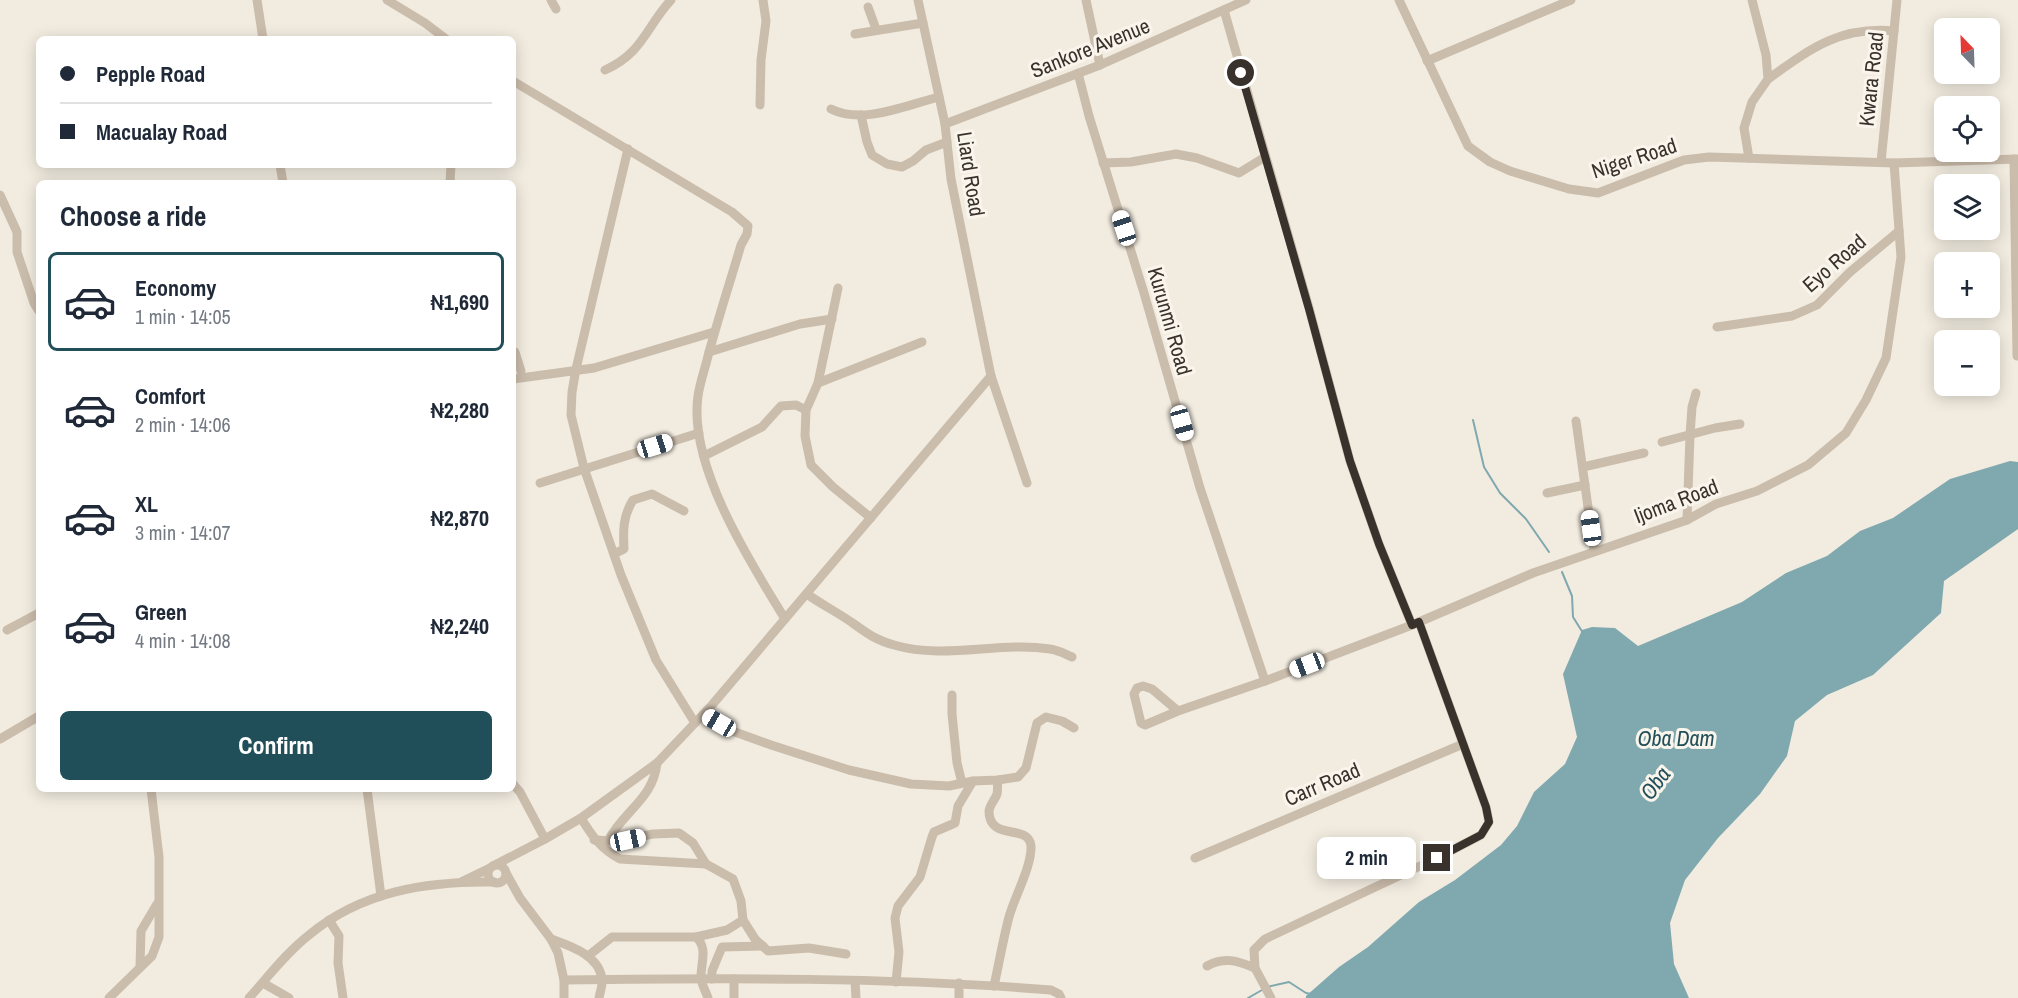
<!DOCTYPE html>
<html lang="en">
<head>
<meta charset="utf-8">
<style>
  body { margin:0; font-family:"Archivo Narrow",sans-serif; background:#f6f6f7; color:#1f2937; height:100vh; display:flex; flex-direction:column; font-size:22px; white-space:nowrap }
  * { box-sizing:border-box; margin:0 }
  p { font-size:20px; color:#747a83 }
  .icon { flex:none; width:33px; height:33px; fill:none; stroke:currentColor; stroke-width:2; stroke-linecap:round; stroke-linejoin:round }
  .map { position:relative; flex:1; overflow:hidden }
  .sheet { position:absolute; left:36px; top:180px; width:480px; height:612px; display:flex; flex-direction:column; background:#fff; border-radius:9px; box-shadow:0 3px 15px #0003 }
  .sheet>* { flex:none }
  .top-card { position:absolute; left:36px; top:36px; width:480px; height:132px; border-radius:9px; box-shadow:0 3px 15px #0003; display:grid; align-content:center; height:132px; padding:0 24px; background:#fff }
  .needle { width:39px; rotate:337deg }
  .fabs { position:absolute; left:1934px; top:18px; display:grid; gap:12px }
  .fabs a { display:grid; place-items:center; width:66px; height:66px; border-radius:9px; background:#fff; box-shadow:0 3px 15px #0003; font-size:30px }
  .end { position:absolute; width:27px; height:27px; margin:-14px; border:8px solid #39312b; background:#fff; box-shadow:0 0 0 3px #fff }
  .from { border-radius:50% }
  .bubble { position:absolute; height:42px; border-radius:9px; background:#fff; box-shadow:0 3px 15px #0003; font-size:20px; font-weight:700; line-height:42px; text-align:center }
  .car { position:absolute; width:18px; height:36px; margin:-18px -9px; border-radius:8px; box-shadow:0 0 4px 2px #0007; background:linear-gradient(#fff 24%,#345 0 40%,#fff 0 76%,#345 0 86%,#fff 0) }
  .top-card b { display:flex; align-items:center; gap:21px; height:57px; font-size:22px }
  .top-card b+b { border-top:2px solid #e0e1e3 }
  .top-card i { width:15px; height:15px; background:#1f2937 }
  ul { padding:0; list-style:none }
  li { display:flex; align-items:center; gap:18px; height:99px; margin:0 12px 9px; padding:0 12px; border:3px solid transparent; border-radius:9px }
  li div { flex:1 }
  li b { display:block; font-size:22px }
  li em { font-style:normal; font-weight:700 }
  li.active { border-color:#214f59 }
  li>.icon { width:54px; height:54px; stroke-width:1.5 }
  h2 { padding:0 24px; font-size:27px; line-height:72px }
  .cta { display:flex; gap:12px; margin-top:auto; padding:12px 24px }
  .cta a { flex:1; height:69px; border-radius:9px; background:#214f59; color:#fff; font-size:24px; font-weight:700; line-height:69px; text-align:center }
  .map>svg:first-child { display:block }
</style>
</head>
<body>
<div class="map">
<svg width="2018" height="998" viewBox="0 0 2018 998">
  <rect width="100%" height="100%" fill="#f2ece0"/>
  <path fill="#7fa8af" d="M 2010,461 L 2018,462 L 2018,529 L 1944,581 L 1941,613 L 1873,675 L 1827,695 L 1795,721 L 1787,756 L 1760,794 L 1718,838 L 1685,880 L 1670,923 L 1674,964 L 1689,998 L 1306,998 L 1306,996 L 1339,967 L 1368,947 L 1419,902 L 1455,880 L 1501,845 L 1517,826 L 1534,792 L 1565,764 L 1577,737 L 1563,674 L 1582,630 L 1592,627 L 1615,628 L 1638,646 L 1742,602 L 1786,573 L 1827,556 L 1860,531 L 1893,518 L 1950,479 Z"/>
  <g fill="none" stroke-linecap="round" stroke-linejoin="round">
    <g stroke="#7fa8af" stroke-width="2">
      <path d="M 1473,420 L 1484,467 L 1500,493 L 1526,519 L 1549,552"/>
      <path d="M 1562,572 L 1572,596 L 1573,617 L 1583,633"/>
      <path d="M 1267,987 L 1289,982 L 1306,993 L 1311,994"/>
      <path d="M 1248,998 L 1262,990"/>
    </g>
    <g stroke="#cbbdac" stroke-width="9">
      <path d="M 257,0 L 263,39"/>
      <path d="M 387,0 L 425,23 L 446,39"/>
      <path d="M 551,0 L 556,9"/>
      <path d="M 1086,0 L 1100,65"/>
      <path d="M 1399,0 L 1468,146 L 1490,162 L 1510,171 L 1569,189 L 1598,193 L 1684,160 L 1709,157 L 1894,163 L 2018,159"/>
      <path d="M 868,7 L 876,29"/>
      <path d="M 1224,10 L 1309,308 L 1350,461 L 1379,544 L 1412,625"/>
      <path d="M 855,34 L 923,23"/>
      <path d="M 1427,61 L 1571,0"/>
      <path d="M 605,70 C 643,53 646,27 671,0"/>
      <path d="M 1078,73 L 1089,116 L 1144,293 L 1200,488 L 1265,681"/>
      <path d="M 1768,79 C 1810,49 1840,26 1894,31"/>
      <path d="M 513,81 L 732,212 L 748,226 L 747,234 L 741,245 C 730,282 718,319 708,356 C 705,369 700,382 698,396 C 688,465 750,562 785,619"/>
      <path d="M 760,105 L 761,60 L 766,21 L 763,0"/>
      <path d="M 831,109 C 863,125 906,105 939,97"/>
      <path d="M 861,115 L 867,142 L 872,155 L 887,164 L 902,167 L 913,161 L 926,150 L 947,142"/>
      <path d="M 945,124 L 1100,65 L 1246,0"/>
      <path d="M 628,149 L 576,369 L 572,392 L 571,415 L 584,468 L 621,575 L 656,660 L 695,723"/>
      <path d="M 1749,158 L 1744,128 L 1752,102 L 1768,79 L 1766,55 L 1752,0"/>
      <path d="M 2014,159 L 2017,356"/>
      <path d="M 1881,162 L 1897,0"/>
      <path d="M 1103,163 L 1131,162 L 1176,154 L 1197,158 L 1239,173 L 1265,157"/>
      <path d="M 280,165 L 283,183"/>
      <path d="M 450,183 L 451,165"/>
      <path d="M 0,195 L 17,232 L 17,252 L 34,303 L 39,311"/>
      <path d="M 838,288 L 818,383 L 806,410 L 805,436 L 811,465 L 833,487 L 871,518"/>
      <path d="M 1717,327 L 1792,316 L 1817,305 L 1850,272 L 1899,231"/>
      <path d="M 515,352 L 521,371"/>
      <path d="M 709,352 L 800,324 L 832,319"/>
      <path d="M 991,376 L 1027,483"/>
      <path d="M 513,379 L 594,368 L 714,332"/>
      <path d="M 818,383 L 922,342"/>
      <path d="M 1576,421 L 1594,550"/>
      <path d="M 1662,442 L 1715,428 L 1740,424"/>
      <path d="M 704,456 L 762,427 L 781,406 L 796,405 L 806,410"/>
      <path d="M 1583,467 L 1644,453"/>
      <path d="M 540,483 L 699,433"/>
      <path d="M 1547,493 L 1585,485"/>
      <path d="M 1687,520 L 1690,435 L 1692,407 L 1696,393"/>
      <path d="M 614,554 L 624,549 C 623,530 623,516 633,500 L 652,494 L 684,511"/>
      <path d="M 807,594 C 822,605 839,613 854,624 C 868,634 876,640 894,645 C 945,660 999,641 1050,649 C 1058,650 1065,654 1072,657"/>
      <path d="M 7,630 L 39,613"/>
      <path d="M 952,695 L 952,714 L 957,763 L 962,783"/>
      <path d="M 1178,711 L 1145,725 L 1141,723 L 1134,694 L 1137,688 L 1143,686 L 1152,689 L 1178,711 L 1265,681 L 1412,625 L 1533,573 L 1687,520 L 1716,504 L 1757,491 L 1808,465 L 1846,433 L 1866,400 L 1886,358 L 1901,257 L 1894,163"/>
      <path d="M 704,714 L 735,732 L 771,745 L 849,770 L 911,784 L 949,786 L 973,781 L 998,780 L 1018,777 L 1026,768 L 1037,723 L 1046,717 L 1062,721 L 1074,728"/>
      <path d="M 0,739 L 39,716"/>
      <path d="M 513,784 L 520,792 L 545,839"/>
      <path d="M 367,789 L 381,896"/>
      <path d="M 581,818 C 592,836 601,849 620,859 L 706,864 L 733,879 L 741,901 L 743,920 L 727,930 L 696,937 L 612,937 L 588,956"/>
      <path d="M 594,840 L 616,841 L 653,834 L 679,833 L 693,843 L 706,864"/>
      <path d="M 608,841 C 623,811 653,800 657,763"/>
      <path d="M 1195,858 L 1463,744"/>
      <circle cx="497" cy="874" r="9"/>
      <path d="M 493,866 L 545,839 L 581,818 L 657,763 L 712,705 L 991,376 L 951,179 L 945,124 L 918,0"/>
      <path d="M 506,873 L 520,898 L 551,939 L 558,953 L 564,980 L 564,998"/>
      <path d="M 463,881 L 490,868"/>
      <path d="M 329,920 L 339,936 L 338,963 L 343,998"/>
      <path d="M 743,920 L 755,939 L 768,951 L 809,948 L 846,954"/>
      <path d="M 696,937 C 709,949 700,964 701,979 C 702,985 706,992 708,998"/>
      <path d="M 551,939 C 570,946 599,955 602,979 C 603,985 600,992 599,998"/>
      <path d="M 140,966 L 141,931 L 157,904"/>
      <path d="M 1207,966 C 1224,956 1238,961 1255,968"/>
      <path d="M 712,979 L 712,971 L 722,947 L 763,946"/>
      <path d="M 734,979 L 734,998"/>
      <path d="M 564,980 C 727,978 889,977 1051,990 L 1059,994 L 1061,998"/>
      <path d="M 855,981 L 856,998"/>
      <path d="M 896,982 L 899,952 L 895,918 L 898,906 L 920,877 L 932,837 L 934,832 L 955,823 L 958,806 L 973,781"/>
      <path d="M 263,983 L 289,998"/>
      <path d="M 994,986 C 999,963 1003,940 1009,917 C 1014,898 1032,866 1031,846 C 1029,823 989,842 989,811 C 990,804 995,800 997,794 C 998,790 997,785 998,780"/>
      <path d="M 109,998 L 152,956 L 159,937 L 159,857 L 151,789"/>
      <path d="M 249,998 C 268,977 286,953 309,935 C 362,891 427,881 494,882"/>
      <path d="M 959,998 L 959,983"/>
      <path d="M 1271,998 L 1255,968 L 1254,950 L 1265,939 L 1437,858 L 1481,835 L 1489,822 L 1486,807 L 1419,622"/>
    </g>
  </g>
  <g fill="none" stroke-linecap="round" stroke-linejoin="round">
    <path stroke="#39312b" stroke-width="8" d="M 1241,73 L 1309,309 L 1350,461 L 1379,544 L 1412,625 L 1419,622 L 1486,807 L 1489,822 L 1481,835 L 1437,858"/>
  </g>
  <g text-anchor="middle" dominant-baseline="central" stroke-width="6" stroke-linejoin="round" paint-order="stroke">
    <g font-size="21" fill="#39312b" stroke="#faf5ec">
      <text transform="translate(1090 48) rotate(-22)">Sankore Avenue</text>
      <text transform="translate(1871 79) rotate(-84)">Kwara Road</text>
      <text transform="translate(1634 158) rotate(-18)">Niger Road</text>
      <text transform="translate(971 174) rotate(81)">Liard Road</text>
      <text transform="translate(1834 263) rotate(-41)">Eyo Road</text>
      <text transform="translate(1170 321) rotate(74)">Kurunmi Road</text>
      <text transform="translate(1676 501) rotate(-21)">Ijoma Road</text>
      <text transform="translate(1322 784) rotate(-23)">Carr Road</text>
    </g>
    <g font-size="22" font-style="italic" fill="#214f59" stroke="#faf5ec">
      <text x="1676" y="738">Oba Dam</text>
      <text transform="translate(1655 783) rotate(-53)">Oba</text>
    </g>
  </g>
</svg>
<div class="fabs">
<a><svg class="needle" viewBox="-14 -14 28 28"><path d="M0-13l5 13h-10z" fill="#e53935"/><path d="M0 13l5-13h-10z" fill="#747a83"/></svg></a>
<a><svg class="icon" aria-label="locate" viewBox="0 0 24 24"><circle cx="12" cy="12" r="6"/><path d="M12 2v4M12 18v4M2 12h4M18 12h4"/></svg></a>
<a><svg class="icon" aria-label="layers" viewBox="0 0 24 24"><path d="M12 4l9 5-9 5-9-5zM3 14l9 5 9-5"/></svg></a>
<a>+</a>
<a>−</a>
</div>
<i class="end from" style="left:1241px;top:73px"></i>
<i class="end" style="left:1437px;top:858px"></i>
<div class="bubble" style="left:1317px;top:837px;width:99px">2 min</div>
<i class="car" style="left:1124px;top:228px;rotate:342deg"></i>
<i class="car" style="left:1182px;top:423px;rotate:164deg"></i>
<i class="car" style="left:655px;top:446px;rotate:73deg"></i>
<i class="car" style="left:1591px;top:528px;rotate:352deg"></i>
<i class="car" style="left:1307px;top:665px;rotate:249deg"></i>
<i class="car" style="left:719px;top:723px;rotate:300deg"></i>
<i class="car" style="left:628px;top:840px;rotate:78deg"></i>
<div class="top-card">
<b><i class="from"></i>Pepple Road</b>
<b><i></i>Macualay Road</b>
</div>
<section class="sheet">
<h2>Choose a ride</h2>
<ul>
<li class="active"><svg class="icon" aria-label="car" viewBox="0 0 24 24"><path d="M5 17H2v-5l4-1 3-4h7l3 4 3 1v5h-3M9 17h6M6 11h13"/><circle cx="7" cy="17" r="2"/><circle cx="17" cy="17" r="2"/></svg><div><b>Economy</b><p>1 min · 14:05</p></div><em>₦1,690</em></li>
<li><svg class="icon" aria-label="car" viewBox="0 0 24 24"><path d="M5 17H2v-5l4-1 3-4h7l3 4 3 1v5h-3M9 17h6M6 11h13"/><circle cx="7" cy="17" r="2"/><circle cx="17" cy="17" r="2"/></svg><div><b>Comfort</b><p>2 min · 14:06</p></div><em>₦2,280</em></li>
<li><svg class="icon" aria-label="car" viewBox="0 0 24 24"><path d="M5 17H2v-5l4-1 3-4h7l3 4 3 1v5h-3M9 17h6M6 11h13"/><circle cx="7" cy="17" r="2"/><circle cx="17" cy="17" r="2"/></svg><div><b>XL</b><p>3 min · 14:07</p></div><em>₦2,870</em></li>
<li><svg class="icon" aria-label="car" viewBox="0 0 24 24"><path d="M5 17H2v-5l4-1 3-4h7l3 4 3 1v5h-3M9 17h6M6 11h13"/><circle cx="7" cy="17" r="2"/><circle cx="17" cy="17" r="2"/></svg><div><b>Green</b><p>4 min · 14:08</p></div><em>₦2,240</em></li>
</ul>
<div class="cta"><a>Confirm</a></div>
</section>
</div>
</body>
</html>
